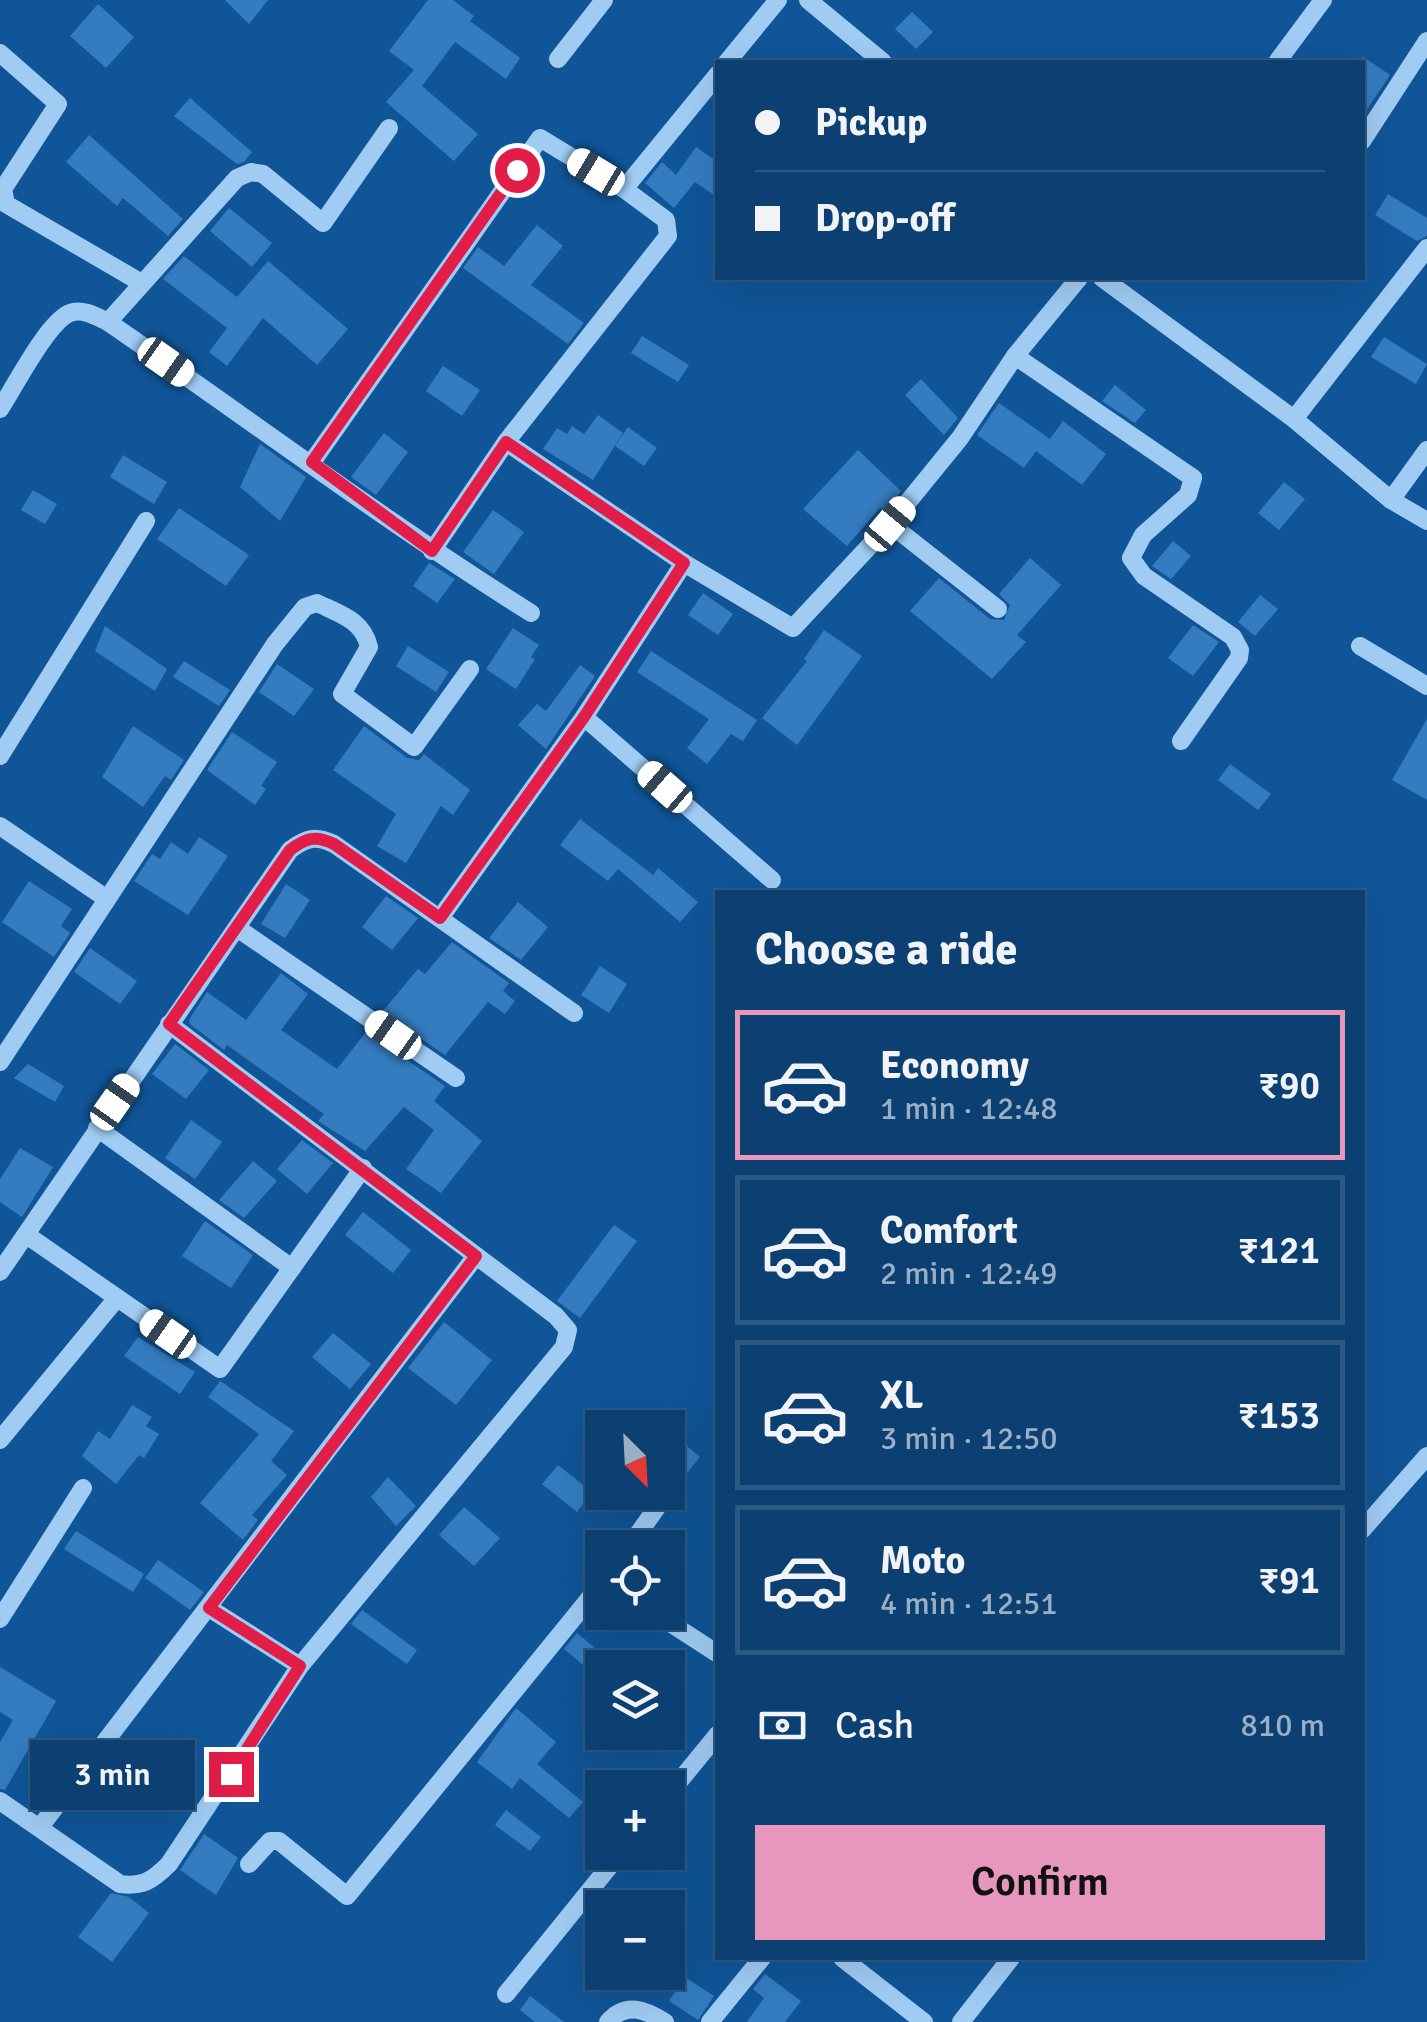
<!DOCTYPE html>
<html lang="en">
<head>
<meta charset="utf-8">
<style>
  body { margin:0; font-family:Signika,sans-serif; background:#154777; color:#f1f3f6; height:100vh; display:flex; flex-direction:column; font-size:38px; white-space:nowrap }
  * { box-sizing:border-box; margin:0 }
  p { font-size:32px; color:#9aafc4 }
  .icon { flex:none; width:55px; height:55px; fill:none; stroke:currentColor; stroke-width:2; stroke-linecap:round; stroke-linejoin:round }
  .map { position:relative; flex:1; overflow:hidden }
  .side { position:absolute; left:715px; top:890px; width:650px; height:1070px; display:flex; flex-direction:column; background:#0c4072; border-radius:0px; box-shadow:0 10px 40px #0002,0 0 0 2px #2c5984 }
  .side>* { flex:none }
  .guide { position:absolute; left:715px; top:60px; width:650px; height:220px; border-radius:0px; box-shadow:0 10px 40px #0002,0 0 0 2px #2c5984; display:grid; align-content:center; height:220px; padding:0 40px; background:#0c4072 }
  .needle { width:65px; rotate:156deg }
  .fabs { position:absolute; left:585px; top:1410px; display:grid; gap:20px }
  .fabs a { display:grid; place-items:center; width:100px; height:100px; border-radius:0px; background:#0c4072; box-shadow:0 10px 40px #0002,0 0 0 2px #2c5984; font-size:50px }
  .end { position:absolute; width:45px; height:45px; margin:-22px; border:12px solid #e11d48; background:#fff; box-shadow:0 0 0 5px #fff }
  .from { border-radius:50% }
  .bubble { position:absolute; height:70px; border-radius:0px; background:#0c4072; box-shadow:0 10px 40px #0002,0 0 0 2px #2c5984; font-size:32px; font-weight:600; line-height:70px; text-align:center }
  .car { position:absolute; width:30px; height:60px; margin:-30px -15px; border-radius:12px; box-shadow:0 0 8px 2px #0007; background:linear-gradient(#fff 24%,#345 0 40%,#fff 0 76%,#345 0 86%,#fff 0) }
  .guide b { display:flex; align-items:center; gap:35px; height:95px; font-size:38px }
  .guide b+b { border-top:2px solid #2c5984 }
  .guide i { width:25px; height:25px; background:#f1f3f6 }
  ul { padding:0; list-style:none }
  li { display:flex; align-items:center; gap:30px; height:150px; margin:0 20px 15px; padding:0 20px; border:5px solid #2c5984; border-radius:0px }
  li div { flex:1 }
  li b { display:block; font-size:38px }
  li em { font-style:normal; font-weight:600 }
  li.active { border-color:#e797bd }
  li>.icon { width:90px; height:90px; stroke-width:1.5 }
  h2 { padding:0 40px; font-size:45px; line-height:120px }
  .pay { display:flex; align-items:center; gap:25px; height:110px; padding:0 40px; font-size:38px }
  .pay p { margin-inline-start:auto }
  .primary-button { display:flex; gap:20px; margin-top:auto; padding:20px 40px }
  .primary-button a { flex:1; height:115px; border-radius:0px; background:#e797bd; color:#111; font-size:40px; font-weight:600; line-height:115px; text-align:center }
  .map>svg:first-child { display:block }
</style>
</head>
<body>
<div class="map">
<svg width="1427" height="2022" viewBox="0 0 1427 2022">
  <rect width="100%" height="100%" fill="#105598"/>
  <g fill="#347cbf">
    <path d="M 225,0 L 268,0 L 249,24 Z"/>
    <path d="M 428,0 L 453,0 L 474,16 L 470,21 L 520,58 L 506,79 L 455,42 L 422,86 L 478,134 L 454,161 L 386,102 L 414,70 L 389,51 Z"/>
    <path d="M 98,4 L 134,37 L 106,68 L 70,36 Z"/>
    <path d="M 912,12 L 933,32 L 916,49 L 895,29 Z"/>
    <path d="M 1362,56 L 1390,75 L 1362,117 Z"/>
    <path d="M 190,98 L 252,152 L 244,162 L 237,164 L 174,116 Z"/>
    <path d="M 89,135 L 183,219 L 168,236 L 123,198 L 117,206 L 66,162 Z"/>
    <path d="M 696,147 L 718,162 L 718,198 L 695,182 L 674,208 L 645,183 L 662,162 L 676,175 Z"/>
    <path d="M 1388,194 L 1427,218 L 1427,236 L 1417,241 L 1375,215 Z"/>
    <path d="M 229,208 L 272,243 L 252,267 L 210,231 Z"/>
    <path d="M 537,225 L 563,246 L 531,285 L 584,323 L 568,344 L 463,268 L 478,247 L 504,266 Z"/>
    <path d="M 184,256 L 237,297 L 268,261 L 348,329 L 317,365 L 263,318 L 227,366 L 209,352 L 227,328 L 163,279 Z"/>
    <path d="M 642,336 L 689,365 L 678,382 L 631,353 Z"/>
    <path d="M 1384,337 L 1427,364 L 1416,384 L 1371,357 Z"/>
    <path d="M 443,366 L 480,390 L 462,416 L 426,391 Z"/>
    <path d="M 921,379 L 958,418 L 944,435 L 905,395 Z"/>
    <path d="M 1115,385 L 1146,410 L 1135,423 L 1102,401 Z"/>
    <path d="M 999,403 L 1050,439 L 1063,421 L 1106,454 L 1082,485 L 1036,451 L 1024,468 L 977,435 Z"/>
    <path d="M 598,415 L 623,433 L 593,480 L 543,449 L 557,428 L 567,434 L 572,426 L 584,434 Z"/>
    <path d="M 628,427 L 657,448 L 644,466 L 615,446 Z"/>
    <path d="M 384,433 L 408,452 L 376,495 L 351,477 Z"/>
    <path d="M 260,444 L 306,477 L 280,521 L 240,487 Z"/>
    <path d="M 858,450 L 901,491 L 884,512 L 880,508 L 847,546 L 803,509 Z"/>
    <path d="M 123,455 L 167,482 L 154,504 L 110,477 Z"/>
    <path d="M 1284,482 L 1305,499 L 1279,530 L 1258,513 Z"/>
    <path d="M 33,490 L 57,504 L 45,524 L 21,510 Z"/>
    <path d="M 179,508 L 249,555 L 226,586 L 157,539 Z"/>
    <path d="M 493,510 L 524,532 L 494,574 L 463,552 Z"/>
    <path d="M 1173,541 L 1191,556 L 1171,579 L 1152,566 Z"/>
    <path d="M 1030,558 L 1061,585 L 1017,635 L 1026,642 L 992,679 L 910,611 L 939,578 L 990,619 L 1004,620 L 1010,605 L 999,594 Z"/>
    <path d="M 429,563 L 455,579 L 437,603 L 413,586 Z"/>
    <path d="M 703,593 L 733,614 L 718,635 L 688,615 Z"/>
    <path d="M 1260,595 L 1278,609 L 1255,636 L 1238,622 Z"/>
    <path d="M 1193,625 L 1219,642 L 1193,676 L 1168,658 Z"/>
    <path d="M 105,626 L 167,669 L 155,691 L 95,651 Z"/>
    <path d="M 513,628 L 539,645 L 531,657 L 535,659 L 516,689 L 486,669 Z"/>
    <path d="M 824,630 L 862,656 L 797,745 L 762,718 L 807,661 L 804,659 Z"/>
    <path d="M 408,646 L 449,672 L 436,692 L 396,666 Z"/>
    <path d="M 651,651 L 757,720 L 743,741 L 731,734 L 707,764 L 687,748 L 709,719 L 637,672 Z"/>
    <path d="M 184,661 L 230,690 L 219,706 L 173,677 Z"/>
    <path d="M 277,664 L 314,689 L 294,716 L 259,692 Z"/>
    <path d="M 580,665 L 595,676 L 546,749 L 518,725 L 537,704 L 546,711 Z"/>
    <path d="M 1427,719 L 1427,800 L 1392,780 Z"/>
    <path d="M 133,726 L 184,760 L 171,780 L 165,776 L 143,807 L 102,777 Z"/>
    <path d="M 364,726 L 407,758 L 419,760 L 424,754 L 470,790 L 453,815 L 441,806 L 406,863 L 377,846 L 396,814 L 333,770 Z"/>
    <path d="M 232,732 L 277,762 L 261,786 L 266,789 L 255,805 L 207,770 Z"/>
    <path d="M 1230,764 L 1271,794 L 1258,810 L 1218,780 Z"/>
    <path d="M 580,819 L 653,875 L 658,868 L 698,902 L 680,922 L 618,869 L 608,881 L 560,845 Z"/>
    <path d="M 199,837 L 228,856 L 188,915 L 134,881 L 152,854 L 160,859 L 171,842 L 188,854 Z"/>
    <path d="M 29,881 L 72,909 L 61,926 L 70,933 L 54,957 L 2,922 Z"/>
    <path d="M 286,884 L 310,900 L 285,938 L 261,924 Z"/>
    <path d="M 386,896 L 418,918 L 392,950 L 362,927 Z"/>
    <path d="M 518,902 L 548,927 L 521,960 L 489,938 Z"/>
    <path d="M 452,942 L 509,983 L 503,991 L 515,1001 L 505,1014 L 488,1002 L 445,1055 L 382,1012 L 418,969 L 425,974 Z"/>
    <path d="M 90,948 L 137,981 L 120,1004 L 74,972 Z"/>
    <path d="M 600,966 L 627,984 L 609,1013 L 581,995 Z"/>
    <path d="M 281,973 L 308,994 L 281,1030 L 337,1069 L 366,1032 L 445,1086 L 434,1101 L 482,1141 L 441,1193 L 406,1169 L 434,1130 L 404,1107 L 365,1151 L 318,1121 L 324,1114 L 227,1045 L 224,1050 L 190,1024 L 189,1020 L 207,992 L 246,1020 Z"/>
    <path d="M 175,1044 L 209,1070 L 186,1099 L 152,1074 Z"/>
    <path d="M 28,1064 L 64,1086 L 55,1102 L 14,1078 Z"/>
    <path d="M 191,1120 L 222,1142 L 195,1179 L 165,1158 Z"/>
    <path d="M 302,1140 L 333,1163 L 307,1194 L 277,1169 Z"/>
    <path d="M 20,1148 L 53,1167 L 22,1217 L 0,1202 L 0,1179 Z"/>
    <path d="M 253,1161 L 277,1181 L 244,1218 L 219,1200 Z"/>
    <path d="M 363,1212 L 411,1250 L 393,1273 L 345,1235 Z"/>
    <path d="M 205,1221 L 253,1255 L 231,1288 L 182,1256 Z"/>
    <path d="M 614,1225 L 637,1241 L 580,1318 L 557,1301 Z"/>
    <path d="M 444,1322 L 492,1360 L 456,1405 L 408,1368 Z"/>
    <path d="M 333,1333 L 371,1364 L 350,1389 L 312,1357 Z"/>
    <path d="M 138,1337 L 195,1372 L 180,1394 L 124,1356 Z"/>
    <path d="M 220,1381 L 294,1431 L 271,1461 L 287,1475 L 252,1515 L 258,1520 L 243,1540 L 200,1503 L 259,1434 L 208,1397 Z"/>
    <path d="M 132,1405 L 152,1417 L 146,1426 L 159,1434 L 144,1458 L 139,1455 L 116,1484 L 82,1456 L 98,1431 L 110,1439 Z"/>
    <path d="M 668,1430 L 700,1457 L 680,1482 L 668,1473 Z"/>
    <path d="M 558,1465 L 592,1492 L 577,1512 L 542,1484 Z"/>
    <path d="M 388,1477 L 416,1506 L 396,1526 L 371,1497 Z"/>
    <path d="M 464,1507 L 500,1538 L 474,1566 L 439,1535 Z"/>
    <path d="M 76,1531 L 144,1574 L 133,1592 L 64,1549 Z"/>
    <path d="M 158,1560 L 204,1592 L 190,1610 L 145,1578 Z"/>
    <path d="M 362,1610 L 417,1650 L 407,1664 L 351,1624 Z"/>
    <path d="M 577,1633 L 619,1668 L 602,1668 L 602,1681 L 564,1649 Z"/>
    <path d="M 0,1667 L 56,1701 L 5,1790 L 0,1789 L 0,1742 L 13,1720 L 0,1712 Z"/>
    <path d="M 516,1708 L 556,1742 L 537,1764 L 583,1802 L 569,1818 L 520,1778 L 512,1789 L 477,1762 Z"/>
    <path d="M 506,1810 L 541,1837 L 530,1851 L 495,1825 Z"/>
    <path d="M 204,1834 L 238,1858 L 216,1895 L 180,1870 Z"/>
    <path d="M 111,1893 L 129,1897 L 149,1913 L 112,1962 L 78,1937 Z"/>
    <path d="M 765,1974 L 801,2001 L 785,2022 L 747,2022 L 764,1998 L 753,1989 Z"/>
    <path d="M 685,1977 L 714,1996 L 698,2020 L 669,2001 Z"/>
    <path d="M 530,1996 L 564,2022 L 535,2022 L 520,2010 Z"/>
  </g>
  <g fill="none" stroke-linecap="round" stroke-linejoin="round">
    <g stroke="#a0ccf4" stroke-width="18">
      <path d="M 808,0 L 883,62"/>
      <path d="M 0,53 L 58,104 L 3,189 L 6,204 L 140,282"/>
      <path d="M 558,59 L 604,0"/>
      <path d="M 727,62 L 778,0"/>
      <path d="M 1277,62 L 1323,0"/>
      <path d="M 1362,141 L 1427,41"/>
      <path d="M 624,189 L 718,74"/>
      <path d="M 1102,278 L 1294,419 L 1391,500 L 1427,521"/>
      <path d="M 108,322 C 249,419 386,522 531,613"/>
      <path d="M 1015,356 L 1193,478 L 1188,495 L 1143,535 L 1131,558 L 1144,576 L 1233,637 L 1240,650 L 1239,658 L 1181,741"/>
      <path d="M 0,409 C 14,388 48,321 70,313 C 83,308 97,317 108,322 L 237,178 L 251,172 L 263,174 L 323,223 L 389,128"/>
      <path d="M 1294,419 L 1427,248"/>
      <path d="M 312,462 L 540,138 L 624,189 L 666,220 L 668,236 L 506,442 L 432,551"/>
      <path d="M 1391,500 L 1427,450"/>
      <path d="M 890,524 L 998,609"/>
      <path d="M 684,563 L 793,628 L 890,524 L 960,438 L 1015,356 L 1079,278"/>
      <path d="M 1360,646 L 1427,686"/>
      <path d="M 584,717 L 772,880"/>
      <path d="M 0,756 L 146,521"/>
      <path d="M 0,826 L 107,899"/>
      <path d="M 440,918 L 584,717 L 684,563 L 506,442"/>
      <path d="M 237,928 L 456,1078"/>
      <path d="M 0,1062 L 275,644 L 305,607 L 317,603 C 340,614 363,620 369,647 L 342,694 L 414,747 L 470,669"/>
      <path d="M 97,1128 L 292,1268"/>
      <path d="M 28,1236 L 220,1369 L 363,1168"/>
      <path d="M 0,1272 L 290,850 C 306,838 315,835 334,844 L 574,1013"/>
      <path d="M 0,1440 L 117,1298"/>
      <path d="M 1362,1530 L 1427,1456"/>
      <path d="M 628,1548 L 670,1489"/>
      <path d="M 209,1608 L 300,1666"/>
      <path d="M 653,1612 L 718,1654"/>
      <path d="M 0,1619 L 83,1488"/>
      <path d="M 668,1795 L 718,1734"/>
      <path d="M 0,1801 L 120,1884 C 143,1887 153,1880 169,1864 L 300,1666 L 564,1347 L 568,1330 L 556,1316 L 169,1024"/>
      <path d="M 40,1827 L 476,1256"/>
      <path d="M 249,1864 L 270,1841 L 279,1841 L 347,1896 L 602,1583"/>
      <path d="M 842,1958 L 924,2022"/>
      <path d="M 506,1994 L 621,1852"/>
      <path d="M 608,2022 C 626,2001 646,2010 665,2022"/>
      <path d="M 710,2022 L 762,1958"/>
      <path d="M 961,2022 L 1011,1958"/>
    </g>
  </g>
  <g fill="none" stroke-linecap="round" stroke-linejoin="round">
    <path stroke="#e11d48" stroke-width="12" d="M 231,1774 L 300,1666 L 209,1608 L 476,1256 L 169,1024 L 290,850 C 306,838 315,835 334,844 L 440,918 L 584,717 L 684,563 L 506,442 L 432,551 L 312,462 L 517,170"/>
  </g>
</svg>
<div class="fabs">
<a><svg class="needle" viewBox="-14 -14 28 28"><path d="M0-13l5 13h-10z" fill="#e53935"/><path d="M0 13l5-13h-10z" fill="#9aafc4"/></svg></a>
<a><svg class="icon" aria-label="locate" viewBox="0 0 24 24"><circle cx="12" cy="12" r="6"/><path d="M12 2v4M12 18v4M2 12h4M18 12h4"/></svg></a>
<a><svg class="icon" aria-label="layers" viewBox="0 0 24 24"><path d="M12 4l9 5-9 5-9-5zM3 14l9 5 9-5"/></svg></a>
<a>+</a>
<a>−</a>
</div>
<i class="end from" style="left:517px;top:170px"></i>
<i class="end" style="left:231px;top:1774px"></i>
<div class="bubble" style="left:30px;top:1740px;width:165px">3 min</div>
<i class="car" style="left:596px;top:172px;rotate:301deg"></i>
<i class="car" style="left:166px;top:362px;rotate:125deg"></i>
<i class="car" style="left:890px;top:524px;rotate:40deg"></i>
<i class="car" style="left:665px;top:787px;rotate:311deg"></i>
<i class="car" style="left:393px;top:1035px;rotate:305deg"></i>
<i class="car" style="left:115px;top:1102px;rotate:35deg"></i>
<i class="car" style="left:168px;top:1334px;rotate:305deg"></i>
<div class="guide">
<b><i class="from"></i>Pickup</b>
<b><i></i>Drop-off</b>
</div>
<section class="side">
<h2>Choose a ride</h2>
<ul>
<li class="active"><svg class="icon" aria-label="car" viewBox="0 0 24 24"><path d="M5 17H2v-5l4-1 3-4h7l3 4 3 1v5h-3M9 17h6M6 11h13"/><circle cx="7" cy="17" r="2"/><circle cx="17" cy="17" r="2"/></svg><div><b>Economy</b><p>1 min · 12:48</p></div><em>₹90</em></li>
<li><svg class="icon" aria-label="car" viewBox="0 0 24 24"><path d="M5 17H2v-5l4-1 3-4h7l3 4 3 1v5h-3M9 17h6M6 11h13"/><circle cx="7" cy="17" r="2"/><circle cx="17" cy="17" r="2"/></svg><div><b>Comfort</b><p>2 min · 12:49</p></div><em>₹121</em></li>
<li><svg class="icon" aria-label="car" viewBox="0 0 24 24"><path d="M5 17H2v-5l4-1 3-4h7l3 4 3 1v5h-3M9 17h6M6 11h13"/><circle cx="7" cy="17" r="2"/><circle cx="17" cy="17" r="2"/></svg><div><b>XL</b><p>3 min · 12:50</p></div><em>₹153</em></li>
<li><svg class="icon" aria-label="car" viewBox="0 0 24 24"><path d="M5 17H2v-5l4-1 3-4h7l3 4 3 1v5h-3M9 17h6M6 11h13"/><circle cx="7" cy="17" r="2"/><circle cx="17" cy="17" r="2"/></svg><div><b>Moto</b><p>4 min · 12:51</p></div><em>₹91</em></li>
</ul>
<div class="pay"><svg class="icon" aria-label="cash" viewBox="0 0 24 24"><path d="M3 7h18v10H3z"/><circle cx="12" cy="12" r="2"/></svg>Cash<p>810 m</p></div>
<div class="primary-button"><a>Confirm</a></div>
</section>
</div>
</body>
</html>
